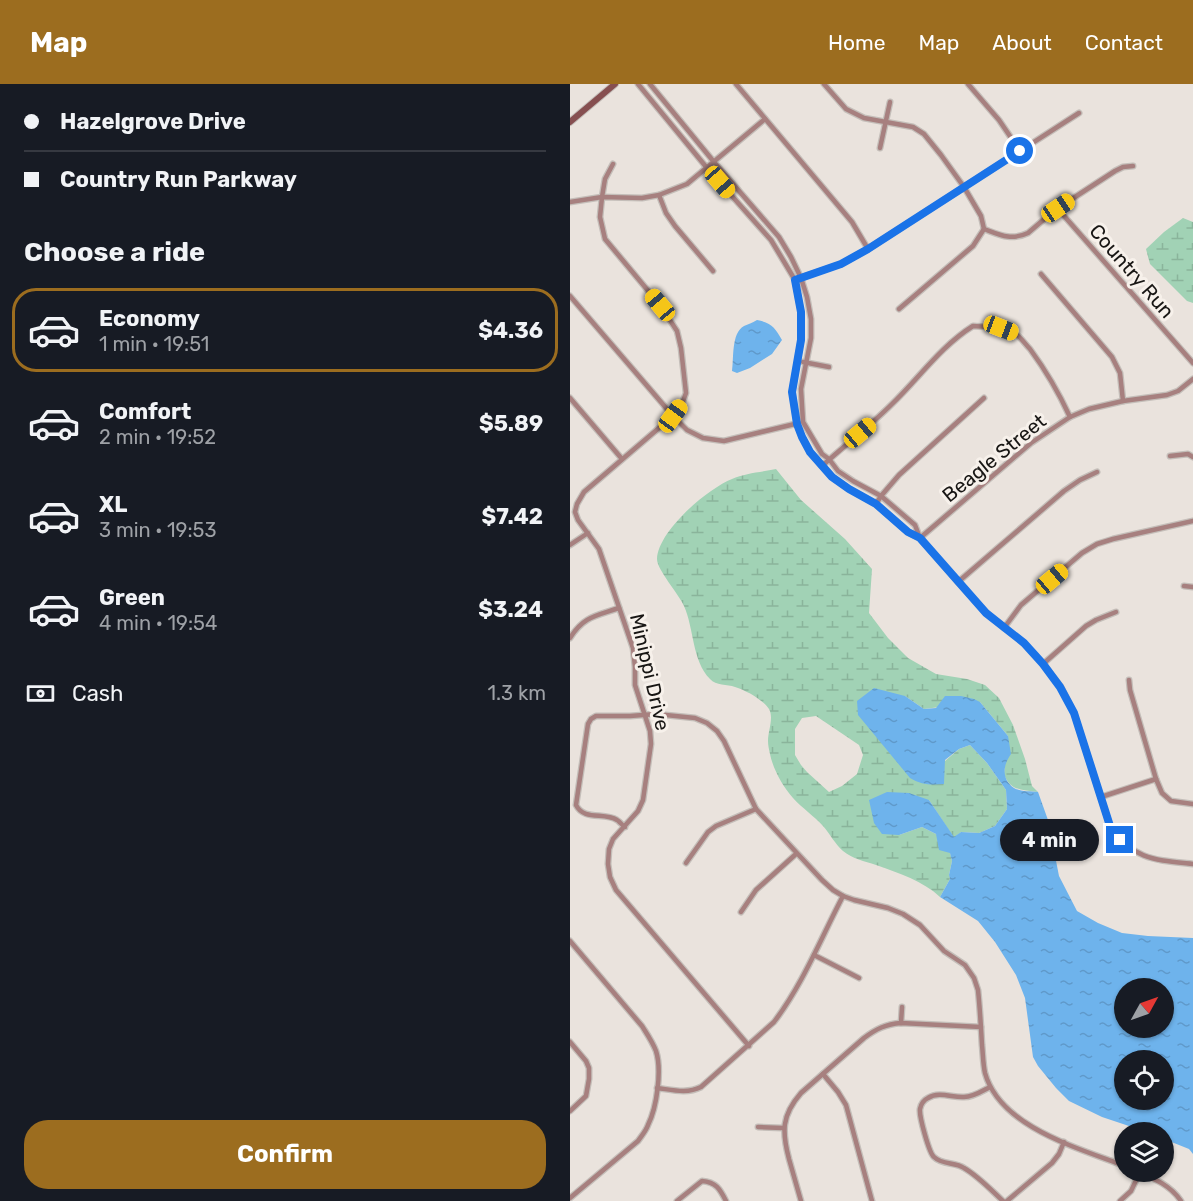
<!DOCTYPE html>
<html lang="en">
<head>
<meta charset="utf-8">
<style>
  body { margin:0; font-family:Rubik,sans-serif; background:#242831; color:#f1f3f6; height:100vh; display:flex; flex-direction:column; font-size:22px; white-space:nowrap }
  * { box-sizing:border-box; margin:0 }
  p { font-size:20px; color:#9ea1a6 }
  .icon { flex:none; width:33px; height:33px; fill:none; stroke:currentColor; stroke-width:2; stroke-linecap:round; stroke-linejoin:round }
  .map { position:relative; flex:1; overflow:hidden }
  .drawer { display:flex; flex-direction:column; background:#171b24; width:570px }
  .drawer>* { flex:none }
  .banner { display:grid; align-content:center; height:132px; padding:0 24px; background:#171b24 }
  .needle { width:39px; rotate:50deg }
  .tools { position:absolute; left:544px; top:894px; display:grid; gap:12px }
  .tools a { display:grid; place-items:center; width:60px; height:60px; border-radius:50%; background:#171b24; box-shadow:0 2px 4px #0004; font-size:30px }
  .end { position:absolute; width:27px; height:27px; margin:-14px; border:8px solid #1a73e8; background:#fff; box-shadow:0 0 0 3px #fff }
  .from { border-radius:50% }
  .bubble { position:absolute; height:42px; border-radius:21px; background:#171b24; box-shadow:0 2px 4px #0004; font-size:20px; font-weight:700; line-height:42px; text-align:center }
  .car { position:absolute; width:18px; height:36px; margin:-18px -9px; border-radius:8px; box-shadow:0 0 4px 2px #0007; background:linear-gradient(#f5c518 24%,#345 0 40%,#f5c518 0 76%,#345 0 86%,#f5c518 0) }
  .banner b { display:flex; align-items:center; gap:21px; height:57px; font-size:22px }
  .banner b+b { border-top:2px solid #363941 }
  .banner i { width:15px; height:15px; background:#f1f3f6 }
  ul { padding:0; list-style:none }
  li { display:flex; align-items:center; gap:18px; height:84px; margin:0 12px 9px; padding:0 12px; border:3px solid transparent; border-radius:24px }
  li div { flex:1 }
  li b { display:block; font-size:22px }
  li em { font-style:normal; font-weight:700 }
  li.active { border-color:#9c6d1f }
  li>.icon { width:54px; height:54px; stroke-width:1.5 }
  h2 { padding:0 24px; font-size:27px; line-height:72px }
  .pay { display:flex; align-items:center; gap:15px; height:66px; padding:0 24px; font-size:22px }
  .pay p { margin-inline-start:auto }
  .action { display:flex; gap:12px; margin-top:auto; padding:12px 24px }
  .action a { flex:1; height:69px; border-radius:24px; background:#9c6d1f; color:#fff; font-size:24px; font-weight:700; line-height:69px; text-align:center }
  header { display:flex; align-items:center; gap:36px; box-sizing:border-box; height:84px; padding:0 30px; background:#9c6d1f; color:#fff }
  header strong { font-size:28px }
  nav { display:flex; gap:33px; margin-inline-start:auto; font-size:21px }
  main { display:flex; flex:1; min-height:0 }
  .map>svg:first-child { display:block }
</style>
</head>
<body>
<header>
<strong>Map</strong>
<nav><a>Home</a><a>Map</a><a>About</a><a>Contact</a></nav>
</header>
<main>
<section class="drawer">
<div class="banner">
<b><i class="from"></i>Hazelgrove Drive</b>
<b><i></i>Country Run Parkway</b>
</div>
<h2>Choose a ride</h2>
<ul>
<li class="active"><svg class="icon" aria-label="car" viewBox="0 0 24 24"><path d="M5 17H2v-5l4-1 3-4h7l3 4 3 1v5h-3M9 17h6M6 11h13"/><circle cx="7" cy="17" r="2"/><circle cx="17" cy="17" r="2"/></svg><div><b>Economy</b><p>1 min · 19:51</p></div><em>$4.36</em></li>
<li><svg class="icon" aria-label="car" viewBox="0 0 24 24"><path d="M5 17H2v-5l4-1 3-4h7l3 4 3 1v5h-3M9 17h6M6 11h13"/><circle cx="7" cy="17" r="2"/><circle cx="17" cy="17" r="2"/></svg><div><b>Comfort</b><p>2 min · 19:52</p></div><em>$5.89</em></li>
<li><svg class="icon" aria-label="car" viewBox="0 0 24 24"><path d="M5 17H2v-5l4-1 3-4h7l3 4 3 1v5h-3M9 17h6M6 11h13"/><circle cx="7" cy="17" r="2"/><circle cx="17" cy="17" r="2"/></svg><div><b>XL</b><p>3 min · 19:53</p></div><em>$7.42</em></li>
<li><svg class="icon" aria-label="car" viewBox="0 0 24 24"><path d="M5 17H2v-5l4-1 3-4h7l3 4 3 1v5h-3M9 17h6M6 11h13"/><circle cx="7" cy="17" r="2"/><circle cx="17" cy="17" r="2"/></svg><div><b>Green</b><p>4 min · 19:54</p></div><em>$3.24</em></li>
</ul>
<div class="pay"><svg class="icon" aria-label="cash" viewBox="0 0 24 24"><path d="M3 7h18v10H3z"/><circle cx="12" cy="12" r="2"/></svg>Cash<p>1.3 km</p></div>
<div class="action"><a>Confirm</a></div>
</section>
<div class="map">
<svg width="623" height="1117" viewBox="0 0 623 1117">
  <defs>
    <pattern id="wetland-marsh" width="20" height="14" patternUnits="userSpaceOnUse" patternTransform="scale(1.5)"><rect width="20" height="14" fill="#a1d2b5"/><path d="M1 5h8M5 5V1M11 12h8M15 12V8" fill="none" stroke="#8ab49b"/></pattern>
    <pattern id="water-ripples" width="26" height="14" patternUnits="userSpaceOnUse" patternTransform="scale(1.5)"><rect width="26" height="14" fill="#6eb3ec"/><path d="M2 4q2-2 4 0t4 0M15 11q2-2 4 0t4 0" fill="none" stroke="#5f99ca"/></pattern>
  </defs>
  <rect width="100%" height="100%" fill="#eae3dd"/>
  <g fill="url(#wetland-marsh)" fill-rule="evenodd">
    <path d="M 613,134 L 623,138 L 623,219 L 617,217 L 580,180 L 576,165 L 594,148 Z"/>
    <path d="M 206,385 L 231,416 L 275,455 L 302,485 L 299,529 L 318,554 L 338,574 L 366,590 L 397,595 L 415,601 L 429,614 L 443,641 L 455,675 L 462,702 L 468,708 C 452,706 440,707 434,690 L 438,652 L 410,618 L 354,625 L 335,612 L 375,677 L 389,665 L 400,661 L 417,679 L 436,706 L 437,725 L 425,742 L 409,749 L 391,748 L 384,754 L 359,716 L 329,751 L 352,743 L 366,750 L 380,768 L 382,777 L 379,791 L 380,795 L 370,813 C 353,797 329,789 306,781 C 294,777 283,775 273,767 C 265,760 260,750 253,742 C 244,732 232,724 223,714 C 213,703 203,685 200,670 C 199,666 198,661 198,657 C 198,647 204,634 199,625 C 192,615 177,607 165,603 C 157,600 146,602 140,595 C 122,577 124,544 114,522 C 109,510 87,486 87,475 C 88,447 137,405 162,395 C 175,389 192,388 206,385 ZM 246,632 L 289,661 L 293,671 L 287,690 L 272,702 L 259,708 L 237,688 L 231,681 L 225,671 L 225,645 L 232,634 Z"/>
  </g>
  <g fill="url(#water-ripples)" fill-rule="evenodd">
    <path d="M 187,236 C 202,239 205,244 212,256 L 202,270 L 180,284 L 167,289 L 162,287 C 164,275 161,249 174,242 C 178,240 182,239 187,236 Z"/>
    <path d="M 304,604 L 335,612 L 354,625 L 366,624 L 375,612 L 391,612 L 404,615 L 410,618 L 438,652 L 441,670 C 433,681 431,695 444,704 C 450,708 461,707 468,708 L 478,736 L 489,792 L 507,827 L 528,839 L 552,849 L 578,852 L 623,854 L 623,1070 L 619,1065 L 594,1055 L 594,1048 L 577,1048 L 532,1033 L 499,1017 L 486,1004 L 468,982 L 463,973 L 455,914 L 446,891 L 425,858 L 408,837 L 370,813 L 380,795 L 379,791 L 382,777 L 380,769 L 369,766 L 366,750 L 352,743 L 329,751 L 312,750 L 304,739 L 299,716 L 317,708 L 339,709 L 359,716 L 384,753 L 391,748 L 409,749 L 425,742 L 437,725 L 436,706 L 417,679 L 400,661 L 389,665 L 375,676 L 374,700 C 360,701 352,701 340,694 L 288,631 L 287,617 ZM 555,904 L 594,904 L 594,944 L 555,944 ZM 555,976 L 594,976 L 594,1016 L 555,1016 Z"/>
  </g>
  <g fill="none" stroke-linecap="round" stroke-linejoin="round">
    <g stroke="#c4beb9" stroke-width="7">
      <g id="minor">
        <path d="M 68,0 L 137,84 L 201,156 L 225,196 L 231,228 L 231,256 L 222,308 L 227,340 L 232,353 L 240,368 L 262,393 L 279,405 L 306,420 L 338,448 L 350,454"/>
        <path d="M 80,0 L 144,78 L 209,153 L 221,173 L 231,194 L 237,213 L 241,235 L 241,254 L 231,305 L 233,338 L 252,370 L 259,375 L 268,387 L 283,397 L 311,412 L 345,441 L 350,454 L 388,498 L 416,529 L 454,559 L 473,580 L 491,603 L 504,629 L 540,742 C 564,776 584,776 623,780"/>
        <path d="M 166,0 L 282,138 L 298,165"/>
        <path d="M 254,0 L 276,25 L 294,34 L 343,43 L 354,50 L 371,71 L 394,103 L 411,132 L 414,145"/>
        <path d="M 398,0 L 429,36 L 450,67"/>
        <path d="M 310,64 L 320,18"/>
        <path d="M 43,80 L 35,95 L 32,113 L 30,133 L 35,155 L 90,221 L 107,247 L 111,264 L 116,309 L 112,320 L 103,332 L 14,408 L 7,420 L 5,428 L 8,436 L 29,465 L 63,564 L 65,583 L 65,601 L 80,647 L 81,660 L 73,716 L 68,727 L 43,755 L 39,765 L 38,780 L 40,793 L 46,806 L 179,962"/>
        <path d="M 89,111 L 96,129 L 105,142 L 143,187"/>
        <path d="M 0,118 L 32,113 L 72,114 L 89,111 L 117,100 L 195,35"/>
        <path d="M 488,125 L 623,279"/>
        <path d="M 414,145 C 430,151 441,157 458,149 L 485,126 L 545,87 L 553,83 L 563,82"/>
        <path d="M 471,190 L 542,273 L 550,289 L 553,317"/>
        <path d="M 230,194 L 271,180 L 298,165 L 509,29"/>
        <path d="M 0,212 L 103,332 L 117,346 L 133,354 L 154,357 L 229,339"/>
        <path d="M 329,225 L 403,162 L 414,145"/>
        <path d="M 233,278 L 259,283"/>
        <path d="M 0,314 L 52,375"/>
        <path d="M 600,372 L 618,370 L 623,373"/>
        <path d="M 252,382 C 275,361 300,342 322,320 C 349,294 371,262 403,242 C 416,243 432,242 444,249 C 450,252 455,260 460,265 C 477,288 488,307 500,333"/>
        <path d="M 306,420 L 311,412 L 329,391 L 414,314"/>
        <path d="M 350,454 L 461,359 L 500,333 L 519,325 L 553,317 L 597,311 L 608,307 L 623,295"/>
        <path d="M 0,461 L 18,449"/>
        <path d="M 388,498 L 494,407 L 510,396 L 527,388"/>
        <path d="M 614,502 L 623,503"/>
        <path d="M 434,544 L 451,521 L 512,469 L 527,460 L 543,455 L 623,437"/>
        <path d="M 0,554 C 14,532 26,532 49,524"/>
        <path d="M 473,580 L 516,542 L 526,536 L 546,528"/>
        <path d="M 559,596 L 560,606 L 586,695 L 592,709 L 601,717 L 623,720"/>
        <path d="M 531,713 L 586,695"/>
        <path d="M 55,743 C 54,743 48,736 47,736 C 34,728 14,737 6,721 L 18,640 L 21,635 L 26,632 L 60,632 L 86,630 L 125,634 L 137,639 L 147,647 L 154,657 L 186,725 L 252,796 L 263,806 L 273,812 L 284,816 L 318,824 L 333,830 L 350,841 L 374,867 L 395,881 L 404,894 L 408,906 C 410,925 411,943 412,961 C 413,970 413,980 415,989 C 430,1043 508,1064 555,1082"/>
        <path d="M 116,779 L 138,748 L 146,742 L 186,725"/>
        <path d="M 171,828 L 186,806 L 226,770"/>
        <path d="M 0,857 L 72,942 C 77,950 82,957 86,967 C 92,986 87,1023 78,1041 C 76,1047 72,1051 68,1057 L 0,1114"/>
        <path d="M 244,871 L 289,894"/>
        <path d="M 331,939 L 332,923"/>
        <path d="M 0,958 L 16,977 L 19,984 L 19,995 L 16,1012 L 0,1027"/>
        <path d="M 253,990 L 268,1008 L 276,1021 L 302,1117"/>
        <path d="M 420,1003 C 412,1007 404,1013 394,1013 C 383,1014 369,1007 358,1014 C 354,1016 351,1020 350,1025 C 349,1032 359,1069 364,1073 C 372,1081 385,1078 394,1084 C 408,1092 421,1106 433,1117"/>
        <path d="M 87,1004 C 103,1006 117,1010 131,1003 L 204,938 C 233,900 251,854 273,812"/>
        <path d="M 188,1043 L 213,1044"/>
        <path d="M 568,1088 C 585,1095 600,1101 611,1117"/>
        <path d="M 107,1117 L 132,1097 C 146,1098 150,1105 156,1117"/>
        <path d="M 231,1117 C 227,1103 223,1089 219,1075 C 212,1048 211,1032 231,1009 L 294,954 C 306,945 316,940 331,939 L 411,943"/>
        <path d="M 437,1117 L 482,1079 L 489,1070 L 494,1058"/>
        <path d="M 550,1117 L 561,1107 L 570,1088"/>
      </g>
    </g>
    <g stroke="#c4beb9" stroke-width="8">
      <path id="secondary" d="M 0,38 L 45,0"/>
    </g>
    <use href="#minor" stroke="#a7807f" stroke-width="4.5"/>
    <use href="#secondary" stroke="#864f50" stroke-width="6"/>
  </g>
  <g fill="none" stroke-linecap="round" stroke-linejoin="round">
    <path stroke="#1a73e8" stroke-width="8" d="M 450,67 L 298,165 L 271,180 L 225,196 L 231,228 L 231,256 L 222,308 L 227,340 L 232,353 L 240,368 L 262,393 L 279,405 L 306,420 L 338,448 L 350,454 L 416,529 L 454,559 L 473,580 L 490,603 L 504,629 L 540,742 L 550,756"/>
  </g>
  <g text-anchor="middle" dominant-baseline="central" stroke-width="6" stroke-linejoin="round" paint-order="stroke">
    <g font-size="20" fill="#181614" stroke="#f7f1eb">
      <text transform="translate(562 187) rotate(49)">Country Run</text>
      <text transform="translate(424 374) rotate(-39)">Beagle Street</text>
      <text transform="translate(80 588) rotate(77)">Minippi Drive</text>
    </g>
  </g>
</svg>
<div class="tools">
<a><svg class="needle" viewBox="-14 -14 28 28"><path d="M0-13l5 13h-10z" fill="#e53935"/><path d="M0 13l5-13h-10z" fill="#9ea1a6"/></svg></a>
<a><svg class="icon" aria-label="locate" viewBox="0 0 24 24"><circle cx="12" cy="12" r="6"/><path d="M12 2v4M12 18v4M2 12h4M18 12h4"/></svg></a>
<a><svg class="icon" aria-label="layers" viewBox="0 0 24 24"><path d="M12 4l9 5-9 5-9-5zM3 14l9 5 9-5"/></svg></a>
</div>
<i class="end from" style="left:450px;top:67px"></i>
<i class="end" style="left:550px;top:756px"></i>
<div class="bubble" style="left:430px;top:735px;width:99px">4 min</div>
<i class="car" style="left:150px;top:98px;rotate:139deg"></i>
<i class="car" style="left:488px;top:124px;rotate:56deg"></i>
<i class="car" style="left:90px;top:221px;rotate:320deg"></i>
<i class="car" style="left:431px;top:244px;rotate:111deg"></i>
<i class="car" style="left:103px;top:332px;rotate:36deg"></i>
<i class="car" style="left:290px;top:349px;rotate:50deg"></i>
<i class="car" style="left:482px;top:495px;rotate:50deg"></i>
</div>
</main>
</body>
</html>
